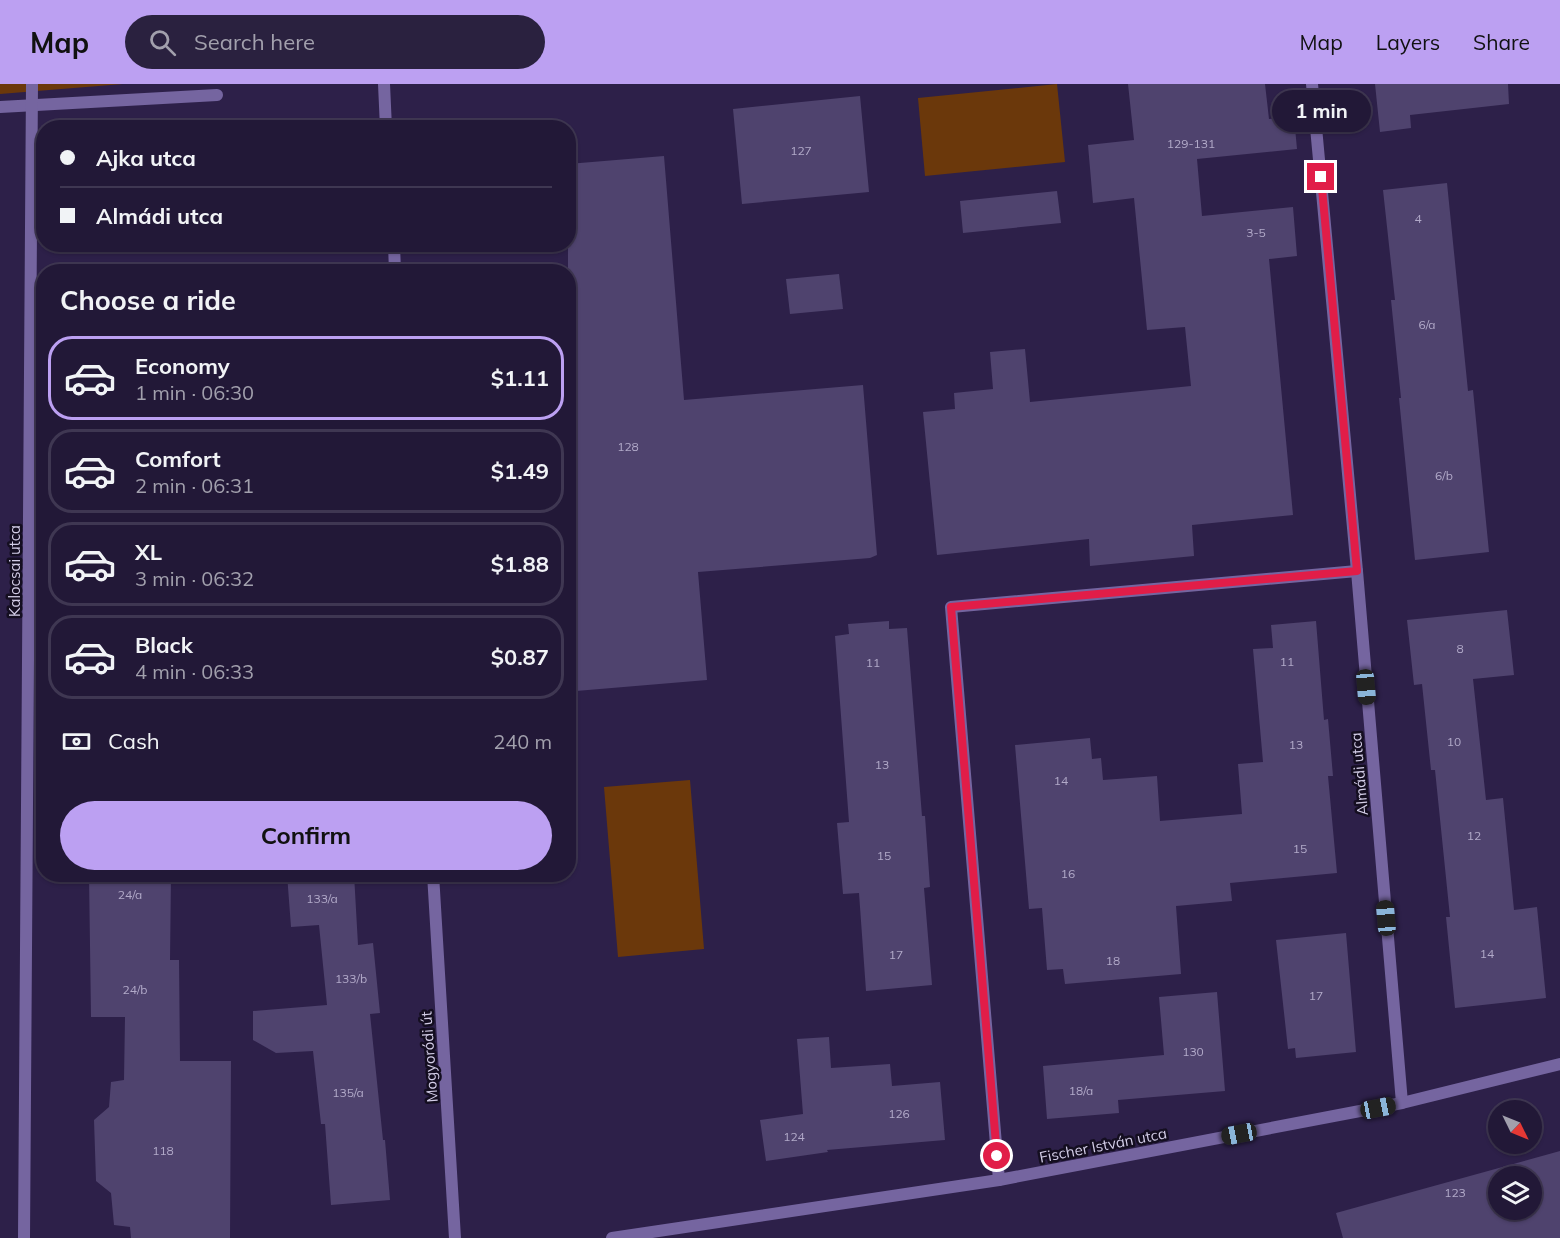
<!DOCTYPE html>
<html lang="en">
<head>
<meta charset="utf-8">
<style>
  body { margin:0; font-family:Mulish,sans-serif; background:#2a213f; color:#f1f3f6; height:100vh; display:flex; flex-direction:column; font-size:22px; white-space:nowrap }
  * { box-sizing:border-box; margin:0 }
  p { font-size:20px; color:#a2a0ad }
  .icon { flex:none; width:33px; height:33px; fill:none; stroke:currentColor; stroke-width:2; stroke-linecap:round; stroke-linejoin:round }
  .map { position:relative; flex:1; overflow:hidden }
  .details { position:absolute; left:36px; top:180px; width:540px; height:618px; display:flex; flex-direction:column; background:#221837; border-radius:24px; box-shadow:0 2px 4px #0004,0 0 0 2px #3f3752 }
  .details>* { flex:none }
  .hud { position:absolute; left:36px; top:36px; width:540px; height:132px; border-radius:24px; box-shadow:0 2px 4px #0004,0 0 0 2px #3f3752; display:grid; align-content:center; height:132px; padding:0 24px; background:#221837 }
  .needle { width:39px; rotate:133deg }
  .buttons { position:absolute; left:1488px; top:1016px; display:grid; gap:12px }
  .buttons a { display:grid; place-items:center; width:54px; height:54px; border-radius:50%; background:#221837; box-shadow:0 2px 4px #0004,0 0 0 2px #3f3752; font-size:30px }
  .end { position:absolute; width:27px; height:27px; margin:-14px; border:8px solid #e11d48; background:#fff; box-shadow:0 0 0 3px #fff }
  .from { border-radius:50% }
  .bubble { position:absolute; height:42px; border-radius:21px; background:#221837; box-shadow:0 2px 4px #0004,0 0 0 2px #3f3752; font-size:20px; font-weight:700; line-height:42px; text-align:center }
  .car { position:absolute; width:18px; height:36px; margin:-18px -9px; border-radius:8px; box-shadow:0 0 4px 2px #0007; background:linear-gradient(#222 24%,#8ab4d8 0 40%,#222 0 76%,#8ab4d8 0 86%,#222 0) }
  .hud b { display:flex; align-items:center; gap:21px; height:57px; font-size:22px }
  .hud b+b { border-top:2px solid #3f3752 }
  .hud i { width:15px; height:15px; background:#f1f3f6 }
  ul { padding:0; list-style:none }
  li { display:flex; align-items:center; gap:18px; height:84px; margin:0 12px 9px; padding:0 12px; border:3px solid #3f3752; border-radius:24px }
  li div { flex:1 }
  li b { display:block; font-size:22px }
  li em { font-style:normal; font-weight:700 }
  li.selected { border-color:#bca0f2 }
  li>.icon { width:54px; height:54px; stroke-width:1.5 }
  h2 { padding:0 24px; font-size:27px; line-height:72px }
  .pay { display:flex; align-items:center; gap:15px; height:66px; padding:0 24px; font-size:22px }
  .pay p { margin-inline-start:auto }
  .primary-button { display:flex; gap:12px; margin-top:auto; padding:12px 24px }
  .primary-button a { flex:1; height:69px; border-radius:36px; background:#bca0f2; color:#111; font-size:24px; font-weight:700; line-height:69px; text-align:center }
  header { display:flex; align-items:center; gap:36px; box-sizing:border-box; height:84px; padding:0 30px; background:#bca0f2; color:#111 }
  header strong { font-size:28px }
  nav { display:flex; gap:33px; margin-inline-start:auto; font-size:21px }
  .search { width:420px; height:54px; background:#2a213f; display:flex; align-items:center; gap:15px; box-sizing:border-box; padding:0 21px; border-radius:33px; color:#a2a0ad; font-size:22px }
  .map>svg:first-child { display:block }
</style>
</head>
<body>
<header>
<strong>Map</strong>
<div class="search"><svg class="icon" aria-label="search" viewBox="0 0 24 24"><circle cx="10" cy="10" r="6"/><path d="M15 15l6 6"/></svg>Search here</div>
<nav><a>Map</a><a>Layers</a><a>Share</a></nav>
</header>
<div class="map">
<svg width="1560" height="1154" viewBox="0 0 1560 1154">
  <rect width="100%" height="100%" fill="#2d2049"/>
  <g fill="#6b380b">
    <path d="M 0,0 L 123,0 L 0,10 Z"/>
    <path d="M 1057,0 L 1065,78 L 925,92 L 918,14 Z"/>
    <path d="M 690,696 L 704,865 L 618,873 L 604,703 Z"/>
  </g>
  <g fill="#4f436e" fill-rule="evenodd">
    <path d="M 1128,0 L 1265,0 L 1269,35 L 1294,33 L 1297,65 L 1197,75 L 1202,132 L 1293,123 L 1297,172 L 1269,175 L 1293,431 L 1192,441 L 1194,472 L 1090,482 L 1089,455 L 937,471 L 923,328 L 955,325 L 954,309 L 993,305 L 990,268 L 1025,265 L 1030,318 L 1191,302 L 1185,243 L 1147,246 L 1134,114 L 1093,119 L 1088,61 L 1134,56 Z"/>
    <path d="M 1375,0 L 1508,0 L 1509,20 L 1410,31 L 1411,44 L 1380,48 Z"/>
    <path d="M 860,12 L 869,108 L 742,120 L 733,25 Z"/>
    <path d="M 664,72 L 684,316 L 863,301 L 877,471 L 870,474 L 698,488 L 707,596 L 576,607 L 568,521 L 568,443 L 571,442 L 568,407 L 568,80 Z"/>
    <path d="M 1447,99 L 1468,307 L 1473,306 L 1489,468 L 1415,476 L 1399,314 L 1401,314 L 1391,216 L 1395,216 L 1383,106 Z"/>
    <path d="M 1057,107 L 1061,139 L 963,149 L 960,117 Z"/>
    <path d="M 839,190 L 843,225 L 790,230 L 786,195 Z"/>
    <path d="M 1507,526 L 1514,591 L 1473,595 L 1486,716 L 1503,714 L 1514,826 L 1537,823 L 1546,914 L 1455,924 L 1446,833 L 1450,833 L 1435,686 L 1431,686 L 1422,600 L 1414,601 L 1407,536 Z"/>
    <path d="M 889,537 L 889,545 L 907,544 L 922,732 L 925,732 L 930,803 L 924,804 L 932,901 L 866,907 L 859,809 L 843,810 L 837,739 L 849,738 L 835,552 L 849,550 L 848,540 Z"/>
    <path d="M 1316,537 L 1324,636 L 1328,635 L 1333,692 L 1328,692 L 1337,789 L 1230,799 L 1232,817 L 1176,822 L 1181,890 L 1065,900 L 1063,885 L 1047,886 L 1042,824 L 1029,825 L 1015,661 L 1090,654 L 1092,675 L 1101,674 L 1103,696 L 1157,692 L 1160,737 L 1242,730 L 1238,680 L 1263,678 L 1253,565 L 1273,564 L 1271,541 Z"/>
    <path d="M 89,790 L 171,790 L 170,876 L 179,876 L 180,977 L 231,977 L 230,1154 L 131,1154 L 130,1143 L 114,1141 L 111,1109 L 96,1097 L 94,1036 L 109,1023 L 111,998 L 124,996 L 125,933 L 91,933 Z"/>
    <path d="M 287,790 L 354,790 L 358,861 L 373,859 L 380,929 L 370,930 L 383,1056 L 385,1056 L 390,1116 L 331,1121 L 325,1040 L 321,1040 L 313,967 L 276,969 L 253,956 L 253,927 L 327,921 L 319,841 L 291,843 Z"/>
    <path d="M 1346,849 L 1356,968 L 1296,974 L 1295,964 L 1288,965 L 1276,856 Z"/>
    <path d="M 1217,908 L 1225,1007 L 1118,1016 L 1119,1029 L 1047,1035 L 1043,982 L 1164,971 L 1159,913 Z"/>
    <path d="M 829,953 L 831,984 L 890,980 L 892,1002 L 940,998 L 945,1056 L 827,1066 L 828,1068 L 766,1077 L 760,1036 L 803,1030 L 797,955 Z"/>
    <path d="M 1560,1067 L 1560,1154 L 1343,1154 L 1336,1129 ZM 1498,1092 L 1532,1092 L 1532,1125 L 1498,1125 Z"/>
  </g>
  <g fill="none" stroke-linecap="round" stroke-linejoin="round">
    <path stroke="#7565a0" stroke-width="12" d="M 0,23 L 217,11"/>
    <g stroke="#7565a0" stroke-width="12">
      <path d="M 1312,0 L 1357,487 L 1402,1019"/>
      <path d="M 999,1096 L 951,523 L 1357,487"/>
      <path d="M 24,1154 L 32,0"/>
      <path d="M 612,1154 L 999,1096 L 1402,1019 L 1560,980"/>
    </g>
    <g stroke="#7565a0" stroke-width="12">
      <path d="M 384,0 L 386,44"/>
      <path d="M 394,160 L 395,188"/>
      <path d="M 433,790 L 455,1154"/>
    </g>
  </g>
  <g fill="none" stroke-linecap="round" stroke-linejoin="round">
    <path stroke="#e11d48" stroke-width="8" d="M 997,1072 L 951,523 L 1357,487 L 1321,93"/>
  </g>
  <g text-anchor="middle" dominant-baseline="central" stroke-width="5" stroke-linejoin="round" paint-order="stroke">
    <g font-size="12" fill="#b2aac9">
      <text x="1191" y="59">129-131</text>
      <text x="801" y="66">127</text>
      <text x="1418" y="134">4</text>
      <text x="1256" y="148">3-5</text>
      <text x="1427" y="240">6/a</text>
      <text x="628" y="362">128</text>
      <text x="1444" y="391">6/b</text>
      <text x="1460" y="564">8</text>
      <text x="1287" y="577">11</text>
      <text x="873" y="578">11</text>
      <text x="1454" y="657">10</text>
      <text x="1296" y="660">13</text>
      <text x="882" y="680">13</text>
      <text x="1061" y="696">14</text>
      <text x="1474" y="751">12</text>
      <text x="1300" y="764">15</text>
      <text x="884" y="771">15</text>
      <text x="1068" y="789">16</text>
      <text x="130" y="810">24/a</text>
      <text x="322" y="814">133/a</text>
      <text x="1487" y="869">14</text>
      <text x="896" y="870">17</text>
      <text x="1113" y="876">18</text>
      <text x="351" y="894">133/b</text>
      <text x="135" y="905">24/b</text>
      <text x="1316" y="911">17</text>
      <text x="1193" y="967">130</text>
      <text x="1081" y="1006">18/a</text>
      <text x="348" y="1008">135/a</text>
      <text x="899" y="1029">126</text>
      <text x="794" y="1052">124</text>
      <text x="163" y="1066">118</text>
      <text x="1455" y="1108">123</text>
    </g>
    <g font-size="15" fill="#d3cde7" stroke="#140e20">
      <text transform="translate(14 487) rotate(-90)">Kalocsai utca</text>
      <text transform="translate(1359 690) rotate(-95)">Almádi utca</text>
      <text transform="translate(429 973) rotate(-94)">Mogyoródi út</text>
      <text transform="translate(1103 1061) rotate(-11)">Fischer István utca</text>
    </g>
  </g>
</svg>
<div class="buttons">
<a><svg class="needle" viewBox="-14 -14 28 28"><path d="M0-13l5 13h-10z" fill="#e53935"/><path d="M0 13l5-13h-10z" fill="#a2a0ad"/></svg></a>
<a><svg class="icon" aria-label="layers" viewBox="0 0 24 24"><path d="M12 4l9 5-9 5-9-5zM3 14l9 5 9-5"/></svg></a>
</div>
<i class="end from" style="left:997px;top:1072px"></i>
<i class="end" style="left:1321px;top:93px"></i>
<div class="bubble" style="left:1272px;top:6px;width:99px">1 min</div>
<i class="car" style="left:1366px;top:603px;rotate:175deg"></i>
<i class="car" style="left:1386px;top:834px;rotate:355deg"></i>
<i class="car" style="left:1378px;top:1024px;rotate:79deg"></i>
<i class="car" style="left:1239px;top:1050px;rotate:259deg"></i>
<div class="hud">
<b><i class="from"></i>Ajka utca</b>
<b><i></i>Almádi utca</b>
</div>
<section class="details">
<h2>Choose a ride</h2>
<ul>
<li class="selected"><svg class="icon" aria-label="car" viewBox="0 0 24 24"><path d="M5 17H2v-5l4-1 3-4h7l3 4 3 1v5h-3M9 17h6M6 11h13"/><circle cx="7" cy="17" r="2"/><circle cx="17" cy="17" r="2"/></svg><div><b>Economy</b><p>1 min · 06:30</p></div><em>$1.11</em></li>
<li><svg class="icon" aria-label="car" viewBox="0 0 24 24"><path d="M5 17H2v-5l4-1 3-4h7l3 4 3 1v5h-3M9 17h6M6 11h13"/><circle cx="7" cy="17" r="2"/><circle cx="17" cy="17" r="2"/></svg><div><b>Comfort</b><p>2 min · 06:31</p></div><em>$1.49</em></li>
<li><svg class="icon" aria-label="car" viewBox="0 0 24 24"><path d="M5 17H2v-5l4-1 3-4h7l3 4 3 1v5h-3M9 17h6M6 11h13"/><circle cx="7" cy="17" r="2"/><circle cx="17" cy="17" r="2"/></svg><div><b>XL</b><p>3 min · 06:32</p></div><em>$1.88</em></li>
<li><svg class="icon" aria-label="car" viewBox="0 0 24 24"><path d="M5 17H2v-5l4-1 3-4h7l3 4 3 1v5h-3M9 17h6M6 11h13"/><circle cx="7" cy="17" r="2"/><circle cx="17" cy="17" r="2"/></svg><div><b>Black</b><p>4 min · 06:33</p></div><em>$0.87</em></li>
</ul>
<div class="pay"><svg class="icon" aria-label="cash" viewBox="0 0 24 24"><path d="M3 7h18v10H3z"/><circle cx="12" cy="12" r="2"/></svg>Cash<p>240 m</p></div>
<div class="primary-button"><a>Confirm</a></div>
</section>
</div>
</body>
</html>
